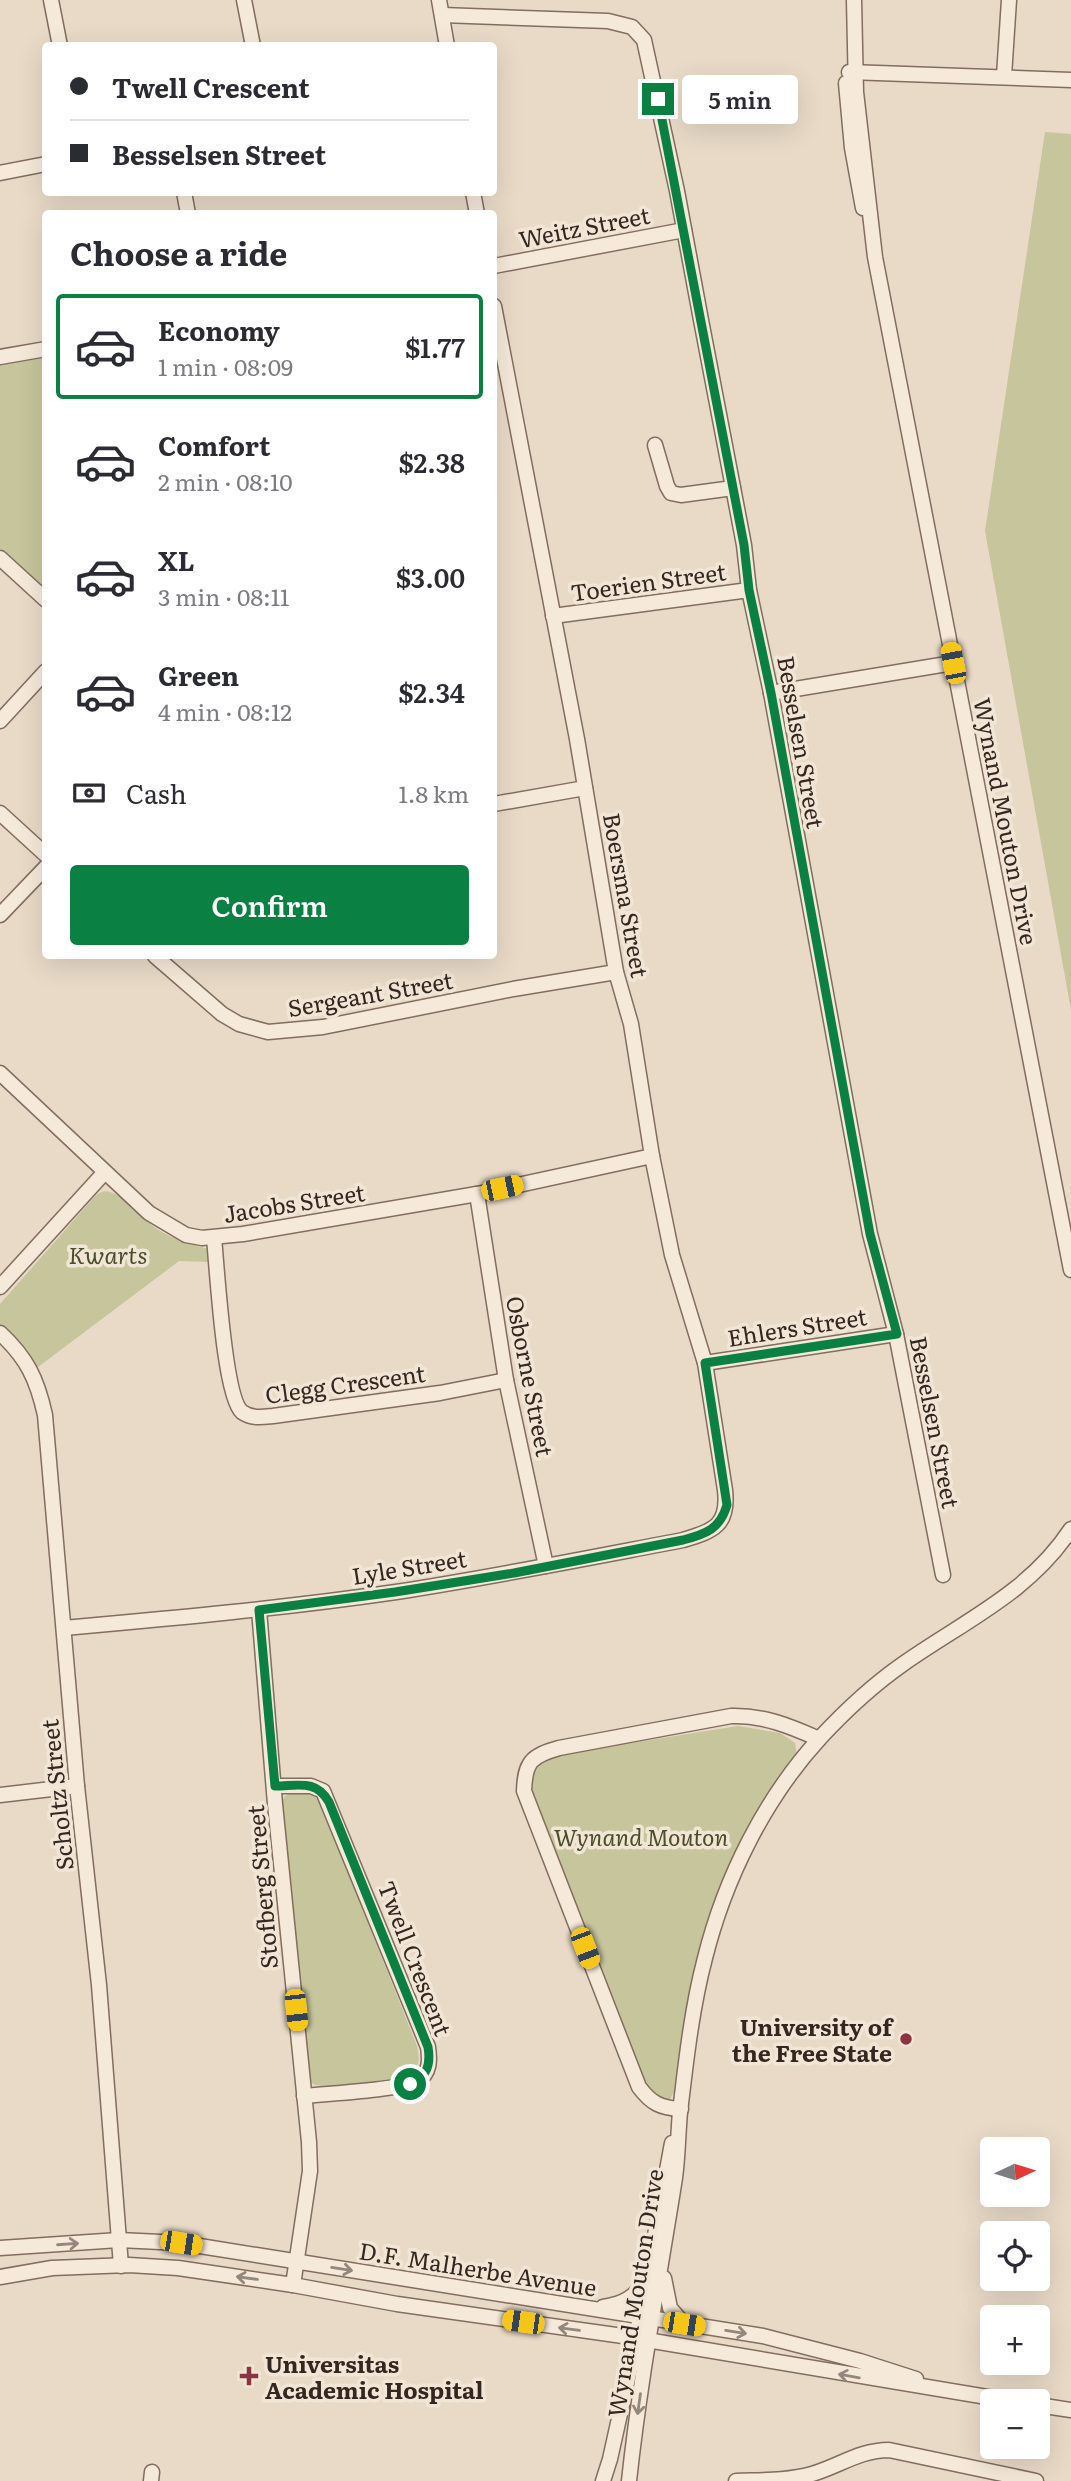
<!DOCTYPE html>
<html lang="en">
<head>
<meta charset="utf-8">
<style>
  body { margin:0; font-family:Literata,serif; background:#f7f7f7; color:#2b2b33; height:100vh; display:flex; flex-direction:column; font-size:26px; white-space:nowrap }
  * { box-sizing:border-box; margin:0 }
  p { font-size:23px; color:#7c7c81 }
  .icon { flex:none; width:38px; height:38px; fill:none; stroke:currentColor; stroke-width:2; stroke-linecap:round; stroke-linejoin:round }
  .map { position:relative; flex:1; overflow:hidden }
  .details { position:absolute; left:42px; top:210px; width:455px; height:749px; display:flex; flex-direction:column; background:#fff; border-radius:7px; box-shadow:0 7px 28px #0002 }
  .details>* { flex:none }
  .guide { position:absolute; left:42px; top:42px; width:455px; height:154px; border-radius:7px; box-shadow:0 7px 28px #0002; display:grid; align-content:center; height:154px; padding:0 28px; background:#fff }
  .needle { width:46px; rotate:86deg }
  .tools { position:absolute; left:980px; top:2137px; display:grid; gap:14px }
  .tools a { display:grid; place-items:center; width:70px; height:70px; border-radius:7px; background:#fff; box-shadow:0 7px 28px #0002; font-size:35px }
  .end { position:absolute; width:32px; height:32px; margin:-16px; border:9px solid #0b8043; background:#fff; box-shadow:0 0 0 4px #fff }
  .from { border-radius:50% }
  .bubble { position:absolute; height:49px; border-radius:7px; background:#fff; box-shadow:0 7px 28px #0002; font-size:23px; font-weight:600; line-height:49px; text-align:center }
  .car { position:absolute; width:21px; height:42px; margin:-21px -10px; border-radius:9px; box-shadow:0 0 5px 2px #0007; background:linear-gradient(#f5c518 24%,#345 0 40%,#f5c518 0 76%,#345 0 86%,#f5c518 0) }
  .guide b { display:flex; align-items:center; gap:24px; height:66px; font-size:26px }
  .guide b+b { border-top:2px solid #e1e1e2 }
  .guide i { width:18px; height:18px; background:#2b2b33 }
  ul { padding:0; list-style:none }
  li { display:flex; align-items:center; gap:21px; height:105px; margin:0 14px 10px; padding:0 14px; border:4px solid transparent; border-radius:7px }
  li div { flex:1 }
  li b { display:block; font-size:26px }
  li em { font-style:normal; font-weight:600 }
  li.current { border-color:#0b8043 }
  li>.icon { width:63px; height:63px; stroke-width:1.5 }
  h2 { padding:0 28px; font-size:32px; line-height:84px }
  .pay { display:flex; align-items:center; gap:18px; height:77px; padding:0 28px; font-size:26px }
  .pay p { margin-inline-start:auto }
  .primary-button { display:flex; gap:14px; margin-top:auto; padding:14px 28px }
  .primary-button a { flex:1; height:80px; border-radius:7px; background:#0b8043; color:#fff; font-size:28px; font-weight:600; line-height:80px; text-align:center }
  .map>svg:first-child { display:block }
</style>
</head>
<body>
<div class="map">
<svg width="1071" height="2481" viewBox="0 0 1071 2481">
  <rect width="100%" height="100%" fill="#e9dac7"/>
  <g fill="#c6c59c">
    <path d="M 1045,132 L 1071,134 L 1071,1010 L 985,531 Z"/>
    <path d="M 45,357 L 45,597 L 0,554 L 0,365 Z"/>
    <path d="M 104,1191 C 125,1192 140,1218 157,1229 C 174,1240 190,1244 209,1249 L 208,1262 L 179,1261 L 38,1367 L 0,1326 L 0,1304 L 96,1195 Z"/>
    <path d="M 738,1726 L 780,1733 L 795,1743 L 797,1756 C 757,1810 724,1866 704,1931 C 688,1982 684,2037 675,2090 L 669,2101 L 645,2099 L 528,1785 C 534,1770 541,1762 556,1755 Z"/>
    <path d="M 297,1789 L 316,1792 L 417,2046 C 420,2060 420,2068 408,2077 L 330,2087 L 315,2085 L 306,2079 L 276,1812 L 285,1796 Z"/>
  </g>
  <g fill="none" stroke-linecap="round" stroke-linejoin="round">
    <g stroke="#826d5e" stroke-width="17">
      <g id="minor">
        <path d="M 51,0 L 60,46"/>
        <path d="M 244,0 L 253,46"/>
        <path d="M 439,0 L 447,46"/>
        <path d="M 854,0 L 856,92 L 875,257 L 1071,1270"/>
        <path d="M 442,15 L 608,21 L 632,27 L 644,40 L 677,191 L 701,320 L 744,545 L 749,590 L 771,693 L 870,1234 L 896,1334 L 943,1575"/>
        <path d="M 849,72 L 1071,80"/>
        <path d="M 1004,76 L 1009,0"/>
        <path d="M 846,83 L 852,148 L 863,208"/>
        <path d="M 0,173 L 46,164"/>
        <path d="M 184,192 L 188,214"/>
        <path d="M 473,192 L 477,214"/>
        <path d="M 494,266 L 684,230"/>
        <path d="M 0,357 L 46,349"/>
        <path d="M 655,445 L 667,486 L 671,493 L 681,495 L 733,488"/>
        <path d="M 0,558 L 46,600"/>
        <path d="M 553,616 L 749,590"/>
        <path d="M 771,693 L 953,663"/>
        <path d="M 0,721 L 46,671"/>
        <path d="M 494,804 L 585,788"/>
        <path d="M 0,813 L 46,855"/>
        <path d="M 0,915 L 46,867"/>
        <path d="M 155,956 L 222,1014 L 239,1024 L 268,1032 L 323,1027 L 513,989 L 616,972"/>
        <path d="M 0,1073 L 149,1213 L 186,1235 L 202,1238 L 243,1234 L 477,1194 L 652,1156"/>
        <path d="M 477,1194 L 506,1380 L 546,1566"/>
        <path d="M 214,1238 C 217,1267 224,1397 242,1412 C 252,1419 263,1417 273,1416 L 440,1393 L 506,1380"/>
        <path d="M 0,1287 L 104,1173"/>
        <path d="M 0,1333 C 27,1358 37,1379 45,1415 L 77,1786 L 99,1985 L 121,2266"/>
        <path d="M 705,1363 L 896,1334"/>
        <path d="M 259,1610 L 275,1804 L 309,2142 L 310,2171 L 293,2285"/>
        <path d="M 64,1628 C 175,1618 286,1608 396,1592 C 493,1577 588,1558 683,1540 C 714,1531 729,1525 725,1490 L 705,1363 L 672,1255 L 652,1156 L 631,1024 L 616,972 L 577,739 L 494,306"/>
        <path d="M 275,1786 L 311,1786 L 323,1791 L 428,2047 C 430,2060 430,2073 418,2081 C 406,2089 324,2094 304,2096"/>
        <path d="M 0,1795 L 77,1786"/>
        <path d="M 681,2109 C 660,2108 651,2103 639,2087 L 524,1791 C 525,1762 531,1756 559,1748 L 731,1716 C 763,1715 790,1726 819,1739"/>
        <path d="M 0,2248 L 119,2240 L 181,2243 L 763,2336 L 860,2361 L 916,2379"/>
        <path d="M 0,2277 L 52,2268 L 129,2265 L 178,2268 L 293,2285 L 397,2304 L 623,2336 L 1011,2401"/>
        <path d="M 664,2278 L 670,2308 L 684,2324"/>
        <path d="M 603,2307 C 624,2304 635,2297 646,2280"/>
        <path d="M 1038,2405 L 1071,2410"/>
        <path d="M 151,2481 L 152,2472"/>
        <path d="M 603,2481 L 610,2459 L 632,2360 L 672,2143"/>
        <path d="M 629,2481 C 640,2379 659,2279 675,2178 C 678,2156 678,2134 680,2112 C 686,2061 692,2007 705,1958 C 725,1878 765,1798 820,1738 C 845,1711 873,1685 903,1664 C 964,1621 1029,1593 1071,1529"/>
        <path d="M 736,2481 C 762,2480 786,2481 812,2474 C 839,2466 860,2450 889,2450 L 1036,2481"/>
      </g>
    </g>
    <use href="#minor" stroke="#f5e9d9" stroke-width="14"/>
  </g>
  <defs><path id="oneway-shaft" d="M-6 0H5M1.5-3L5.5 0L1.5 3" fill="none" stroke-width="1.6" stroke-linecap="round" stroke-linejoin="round" transform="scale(1.75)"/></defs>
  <g stroke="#94887c">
    <use href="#oneway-shaft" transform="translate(68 2244) rotate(-4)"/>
    <use href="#oneway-shaft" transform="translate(342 2269) rotate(9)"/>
    <use href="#oneway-shaft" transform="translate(247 2278) rotate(-172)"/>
    <use href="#oneway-shaft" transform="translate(569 2329) rotate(-172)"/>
    <use href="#oneway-shaft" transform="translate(736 2332) rotate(9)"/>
    <use href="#oneway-shaft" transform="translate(849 2376) rotate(-170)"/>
    <use href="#oneway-shaft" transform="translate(639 2404) rotate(98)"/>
  </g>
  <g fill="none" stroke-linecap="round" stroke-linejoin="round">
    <path stroke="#0b8043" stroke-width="9" d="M 410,2084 C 427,2077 431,2065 428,2047 L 329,1802 C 316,1779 298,1786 275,1786 L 259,1610 L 395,1592 L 514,1573 L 683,1540 C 706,1534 720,1529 727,1505 L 705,1363 L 897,1334 L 870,1234 L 771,693 L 749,590 L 744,545 L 658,99"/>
  </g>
  <g fill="#8a3541" stroke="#f1e6d5" stroke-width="2.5">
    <circle cx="906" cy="2039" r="7"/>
    <path d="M245.5 2365.5h7v7h7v7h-7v7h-7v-7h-7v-7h7z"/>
  </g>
  <g text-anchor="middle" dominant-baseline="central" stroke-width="7" stroke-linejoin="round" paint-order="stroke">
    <g font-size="23" fill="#342720" stroke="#f1e6d5">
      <text transform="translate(584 226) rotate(-11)">Weitz Street</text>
      <text transform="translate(648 581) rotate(-8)">Toerien Street</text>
      <text transform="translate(802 742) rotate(80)">Besselsen Street</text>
      <text transform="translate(1007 821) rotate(79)">Wynand Mouton Drive</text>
      <text transform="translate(627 895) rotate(80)">Boersma Street</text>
      <text transform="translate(370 993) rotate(-10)">Sergeant Street</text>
      <text transform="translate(294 1202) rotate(-9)">Jacobs Street</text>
      <text transform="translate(797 1326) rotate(-9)">Ehlers Street</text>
      <text transform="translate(531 1376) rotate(79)">Osborne Street</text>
      <text transform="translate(345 1383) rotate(-8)">Clegg Crescent</text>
      <text transform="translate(936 1422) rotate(79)">Besselsen Street</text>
      <text transform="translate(409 1566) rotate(-9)">Lyle Street</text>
      <text transform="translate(56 1795) rotate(-96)">Scholtz Street</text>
      <text transform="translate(261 1887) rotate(-95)">Stofberg Street</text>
      <text transform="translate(416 1958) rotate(69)">Twell Crescent</text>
      <text transform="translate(478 2268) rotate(9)">D.F. Malherbe Avenue</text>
      <text transform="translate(634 2293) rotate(-81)">Wynand Mouton Drive</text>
    </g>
    <g font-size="23" font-style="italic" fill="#4a4e29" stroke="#f1e6d5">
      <text x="108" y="1254">Kwarts</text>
      <text x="641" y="1836">Wynand Mouton</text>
    </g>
    <g font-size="23" font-weight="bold" fill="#342720" stroke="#f1e6d5" text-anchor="end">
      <text x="892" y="2026">University of<tspan x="892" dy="26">the Free State</tspan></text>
      <text x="265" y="2363" text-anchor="start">Universitas<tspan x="265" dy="26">Academic Hospital</tspan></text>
    </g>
  </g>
</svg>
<div class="tools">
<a><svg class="needle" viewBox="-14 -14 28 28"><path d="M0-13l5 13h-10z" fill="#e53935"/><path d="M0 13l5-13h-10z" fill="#7c7c81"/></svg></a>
<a><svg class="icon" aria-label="locate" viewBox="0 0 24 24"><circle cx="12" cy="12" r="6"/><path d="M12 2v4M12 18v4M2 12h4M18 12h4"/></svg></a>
<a>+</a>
<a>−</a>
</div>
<i class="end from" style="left:410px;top:2084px"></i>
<i class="end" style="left:658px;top:99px"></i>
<div class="bubble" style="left:682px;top:75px;width:116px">5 min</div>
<i class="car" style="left:953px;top:663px;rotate:349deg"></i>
<i class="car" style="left:502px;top:1188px;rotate:78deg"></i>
<i class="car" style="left:585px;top:1948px;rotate:159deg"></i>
<i class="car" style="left:296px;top:2010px;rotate:174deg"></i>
<i class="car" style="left:181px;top:2243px;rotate:99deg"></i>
<i class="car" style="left:523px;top:2322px;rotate:278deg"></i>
<i class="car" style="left:684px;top:2324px;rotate:99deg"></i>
<div class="guide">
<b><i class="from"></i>Twell Crescent</b>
<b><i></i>Besselsen Street</b>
</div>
<section class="details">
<h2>Choose a ride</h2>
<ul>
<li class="current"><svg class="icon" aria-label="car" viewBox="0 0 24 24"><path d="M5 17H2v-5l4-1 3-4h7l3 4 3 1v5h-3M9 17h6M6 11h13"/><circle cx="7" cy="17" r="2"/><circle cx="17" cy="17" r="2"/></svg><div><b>Economy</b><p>1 min · 08:09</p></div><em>$1.77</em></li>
<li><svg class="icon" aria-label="car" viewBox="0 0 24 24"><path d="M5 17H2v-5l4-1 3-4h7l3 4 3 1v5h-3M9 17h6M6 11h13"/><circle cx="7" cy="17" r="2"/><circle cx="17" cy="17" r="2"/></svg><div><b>Comfort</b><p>2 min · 08:10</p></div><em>$2.38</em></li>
<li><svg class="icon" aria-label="car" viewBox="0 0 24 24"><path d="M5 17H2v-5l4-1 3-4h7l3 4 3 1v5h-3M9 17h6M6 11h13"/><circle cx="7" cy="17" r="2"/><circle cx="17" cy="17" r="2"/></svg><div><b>XL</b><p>3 min · 08:11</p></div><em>$3.00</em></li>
<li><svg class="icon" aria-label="car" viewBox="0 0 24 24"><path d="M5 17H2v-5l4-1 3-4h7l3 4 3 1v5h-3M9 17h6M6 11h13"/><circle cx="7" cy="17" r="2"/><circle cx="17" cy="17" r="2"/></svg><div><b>Green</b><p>4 min · 08:12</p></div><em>$2.34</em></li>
</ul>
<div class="pay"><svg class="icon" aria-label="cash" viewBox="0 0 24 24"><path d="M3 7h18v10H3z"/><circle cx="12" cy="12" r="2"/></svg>Cash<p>1.8 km</p></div>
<div class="primary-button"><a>Confirm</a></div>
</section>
</div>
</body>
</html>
